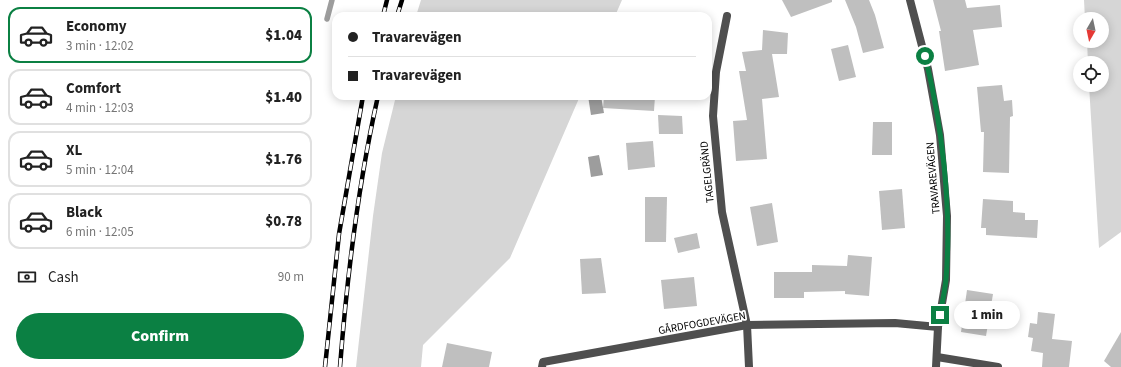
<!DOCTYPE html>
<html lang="en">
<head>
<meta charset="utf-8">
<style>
  body { margin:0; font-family:"Source Sans 3",sans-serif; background:#f6f6f6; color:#222; height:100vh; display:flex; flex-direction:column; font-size:15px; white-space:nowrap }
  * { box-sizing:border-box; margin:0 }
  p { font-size:13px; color:#767676 }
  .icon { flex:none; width:22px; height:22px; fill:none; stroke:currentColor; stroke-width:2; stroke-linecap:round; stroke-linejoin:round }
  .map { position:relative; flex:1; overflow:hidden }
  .drawer { display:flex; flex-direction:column; background:#fff; width:320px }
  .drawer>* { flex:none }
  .hud { position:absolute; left:12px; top:12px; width:380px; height:88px; border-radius:12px; box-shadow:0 2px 10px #0003; display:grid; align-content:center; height:88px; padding:0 16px; background:#fff }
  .needle { width:26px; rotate:189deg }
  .fabs { position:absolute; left:753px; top:12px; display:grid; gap:8px }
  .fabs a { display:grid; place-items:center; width:36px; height:36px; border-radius:50%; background:#fff; box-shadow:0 2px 10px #0003; font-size:20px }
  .end { position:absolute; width:18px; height:18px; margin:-9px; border:5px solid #0b8043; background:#fff; box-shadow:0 0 0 2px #fff }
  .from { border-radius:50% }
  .bubble { position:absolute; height:28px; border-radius:14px; background:#fff; box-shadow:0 2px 10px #0003; font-size:13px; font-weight:800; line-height:28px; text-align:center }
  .hud b { display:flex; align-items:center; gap:14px; height:38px; font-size:15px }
  .hud b+b { border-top:1px solid #e0e0e0 }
  .hud i { width:10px; height:10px; background:#222 }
  ul { padding:7px 0 0; list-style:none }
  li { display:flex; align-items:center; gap:12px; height:56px; margin:0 8px 6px; padding:0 8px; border:2px solid #e0e0e0; border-radius:12px }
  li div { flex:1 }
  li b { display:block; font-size:15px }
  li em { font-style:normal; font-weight:800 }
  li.selected { border-color:#0b8043 }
  li>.icon { width:36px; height:36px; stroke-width:1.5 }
  .pay { display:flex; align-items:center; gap:10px; height:44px; padding:0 16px; font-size:15px }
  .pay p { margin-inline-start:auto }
  .action { display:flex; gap:8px; margin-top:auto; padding:8px 16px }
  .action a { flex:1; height:46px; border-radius:24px; background:#0b8043; color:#fff; font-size:16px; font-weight:800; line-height:46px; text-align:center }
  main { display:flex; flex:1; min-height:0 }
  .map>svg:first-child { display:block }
</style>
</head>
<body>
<main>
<section class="drawer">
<ul>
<li class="selected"><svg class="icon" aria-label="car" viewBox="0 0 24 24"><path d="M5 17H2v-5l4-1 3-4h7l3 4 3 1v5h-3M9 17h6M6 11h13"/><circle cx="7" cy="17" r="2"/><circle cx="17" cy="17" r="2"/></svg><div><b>Economy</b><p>3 min · 12:02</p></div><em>$1.04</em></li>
<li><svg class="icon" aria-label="car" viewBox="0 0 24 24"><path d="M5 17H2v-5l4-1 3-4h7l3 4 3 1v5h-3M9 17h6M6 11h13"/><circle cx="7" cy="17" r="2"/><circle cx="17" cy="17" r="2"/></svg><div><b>Comfort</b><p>4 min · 12:03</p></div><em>$1.40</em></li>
<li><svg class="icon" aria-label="car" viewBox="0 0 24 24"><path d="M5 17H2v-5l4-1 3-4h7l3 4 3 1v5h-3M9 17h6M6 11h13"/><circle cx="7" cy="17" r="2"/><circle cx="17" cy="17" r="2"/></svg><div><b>XL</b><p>5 min · 12:04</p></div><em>$1.76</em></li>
<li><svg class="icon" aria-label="car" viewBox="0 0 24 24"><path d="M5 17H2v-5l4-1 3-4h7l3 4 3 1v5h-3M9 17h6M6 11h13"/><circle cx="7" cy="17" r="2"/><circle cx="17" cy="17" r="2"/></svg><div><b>Black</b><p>6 min · 12:05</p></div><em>$0.78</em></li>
</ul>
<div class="pay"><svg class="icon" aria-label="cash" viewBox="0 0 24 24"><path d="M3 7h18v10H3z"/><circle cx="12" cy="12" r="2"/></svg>Cash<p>90 m</p></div>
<div class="action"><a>Confirm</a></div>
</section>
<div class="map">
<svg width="801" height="367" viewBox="0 0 801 367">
  <rect width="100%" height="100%" fill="#fff"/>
  <g fill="#d6d6d6">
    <path d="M 101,0 L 302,0 L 295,16 L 96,16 Z"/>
    <path d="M 764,0 L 801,0 L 801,232 L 779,248 L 769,85 L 782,85 L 782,63 L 768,63 L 767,41 L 782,41 L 782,19 L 765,19 Z"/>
    <path d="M 76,96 L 260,96 L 190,258 L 103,345 L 101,367 L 36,367 L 53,216 L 62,153 Z"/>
  </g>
  <g fill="#9d9d9d">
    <path d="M 268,96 L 281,96 L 284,113 L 271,115 Z"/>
    <path d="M 279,155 L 283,175 L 271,177 L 268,157 Z"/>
  </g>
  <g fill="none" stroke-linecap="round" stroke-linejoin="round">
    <path stroke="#9d9d9d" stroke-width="5.5" d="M 7,19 L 12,0"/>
  </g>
  <g fill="#bfbfbf">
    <path d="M 462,0 L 512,0 L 512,2 L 471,17 Z"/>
    <path d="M 525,0 L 549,0 L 555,15 L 564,48 L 543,53 L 536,27 Z"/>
    <path d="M 613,0 L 645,0 L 647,8 L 680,5 L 682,27 L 653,30 L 659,65 L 625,71 L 619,31 L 621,31 Z"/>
    <path d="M 443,30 L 468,33 L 467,54 L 452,54 L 459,97 L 442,99 L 447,159 L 416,161 L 413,121 L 427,120 L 419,71 L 426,71 L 422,52 L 442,50 Z"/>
    <path d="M 528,45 L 536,77 L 519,81 L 511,49 Z"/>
    <path d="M 682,85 L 684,101 L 692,100 L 693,116 L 690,117 L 689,173 L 663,172 L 664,132 L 661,132 L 657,87 Z"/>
    <path d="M 284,96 L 335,96 L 334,111 L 283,108 Z"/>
    <path d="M 338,115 L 362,116 L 363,134 L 339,134 Z"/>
    <path d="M 553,122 L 572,122 L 572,155 L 552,155 Z"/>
    <path d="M 333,141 L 335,167 L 308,170 L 306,143 Z"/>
    <path d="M 582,189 L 585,228 L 562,230 L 559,191 Z"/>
    <path d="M 325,197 L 347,197 L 346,242 L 325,242 Z"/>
    <path d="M 663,199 L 693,201 L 693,212 L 705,213 L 705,220 L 718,220 L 717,238 L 666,235 L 666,228 L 661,228 Z"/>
    <path d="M 452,203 L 458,242 L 437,246 L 430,207 Z"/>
    <path d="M 377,233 L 380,248 L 358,253 L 354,238 Z"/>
    <path d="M 528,255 L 552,257 L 549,296 L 525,294 L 525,291 L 484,292 L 484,298 L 454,298 L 454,272 L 492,272 L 492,265 L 527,266 Z"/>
    <path d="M 281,258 L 286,293 L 262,294 L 260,259 Z"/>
    <path d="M 374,277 L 377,306 L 344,309 L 341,280 Z"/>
    <path d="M 647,290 L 673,294 L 666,336 L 641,332 Z"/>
    <path d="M 718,312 L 735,314 L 732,339 L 752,341 L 749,367 L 722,367 L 723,353 L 711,351 L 713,338 L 708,337 L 710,323 L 717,324 Z"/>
    <path d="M 801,332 L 801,367 L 791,367 L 784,361 Z"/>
    <path d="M 127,343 L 172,352 L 169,367 L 122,367 Z"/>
  </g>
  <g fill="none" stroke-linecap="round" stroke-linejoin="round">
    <g stroke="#4f4f4f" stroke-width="8">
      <path d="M 590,0 L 608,69 L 620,135 L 627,216 L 626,280 L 618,327 L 616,367"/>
      <path d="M 407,16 L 396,72 L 393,116 L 402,212 L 427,325 L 429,367"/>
      <path d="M 617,357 L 678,367"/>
      <path d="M 222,367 L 223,362 L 427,325 L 575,323 L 618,327"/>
    </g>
    <g stroke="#000" stroke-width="4.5">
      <g id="rail">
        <path d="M 63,16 L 67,0"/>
        <path d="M 77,16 L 82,0"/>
        <path d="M 5,367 L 19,234 L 43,96"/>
        <path d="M 20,367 C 27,276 38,185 58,96"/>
      </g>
    </g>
    <use href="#rail" stroke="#fff" stroke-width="3" stroke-dasharray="9" stroke-linecap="butt"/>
  </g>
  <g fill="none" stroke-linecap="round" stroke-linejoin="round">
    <path stroke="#0b8043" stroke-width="5" d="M 605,56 C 622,124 632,208 626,279 C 625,291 622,303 620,315"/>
  </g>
  <g text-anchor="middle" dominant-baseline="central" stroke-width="3.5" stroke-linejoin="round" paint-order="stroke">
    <g font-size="11" fill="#000" stroke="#fff">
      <text transform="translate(387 172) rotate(-96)">TAGELGRÄND</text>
      <text transform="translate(613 178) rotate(-95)">TRAVAREVÄGEN</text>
      <text transform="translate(382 323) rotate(-10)">GÅRDFOGDEVÄGEN</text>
    </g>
  </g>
</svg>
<div class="fabs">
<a><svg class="needle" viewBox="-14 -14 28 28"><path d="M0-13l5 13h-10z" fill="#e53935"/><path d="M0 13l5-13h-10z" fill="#767676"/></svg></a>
<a><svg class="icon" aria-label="locate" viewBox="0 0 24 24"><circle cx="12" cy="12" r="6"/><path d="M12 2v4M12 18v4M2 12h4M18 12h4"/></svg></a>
</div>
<i class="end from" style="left:605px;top:56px"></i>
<i class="end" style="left:620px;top:315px"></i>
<div class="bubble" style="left:634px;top:301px;width:66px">1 min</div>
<div class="hud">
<b><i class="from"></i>Travarevägen</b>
<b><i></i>Travarevägen</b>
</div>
</div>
</main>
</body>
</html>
